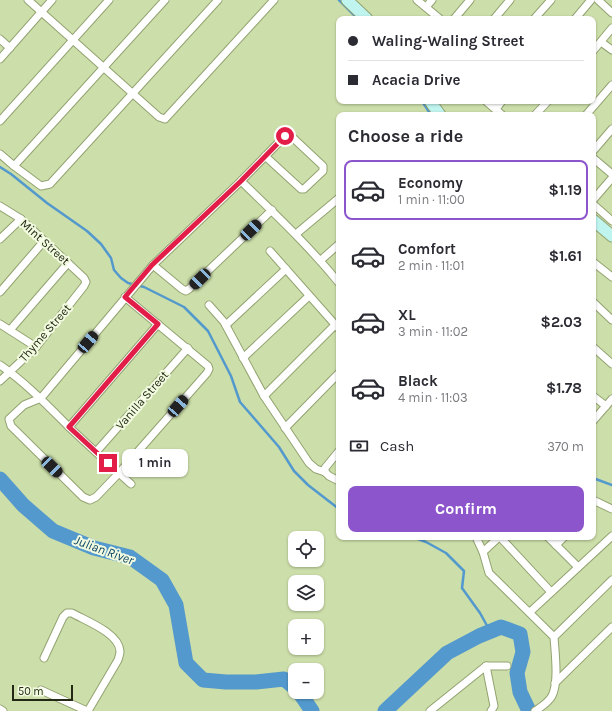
<!DOCTYPE html>
<html lang="en">
<head>
<meta charset="utf-8">
<style>
  body { margin:0; font-family:Karla,sans-serif; background:#f7f7f7; color:#2b2b33; height:100vh; display:flex; flex-direction:column; font-size:15px; white-space:nowrap }
  * { box-sizing:border-box; margin:0 }
  p { font-size:13px; color:#7c7c81 }
  .icon { flex:none; width:22px; height:22px; fill:none; stroke:currentColor; stroke-width:2; stroke-linecap:round; stroke-linejoin:round }
  .map { position:relative; flex:1; overflow:hidden }
  .panel { position:absolute; left:336px; top:112px; width:260px; height:428px; display:flex; flex-direction:column; background:#fff; border-radius:8px; box-shadow:0 1px 3px #0004 }
  .panel>* { flex:none }
  .hud { position:absolute; left:336px; top:16px; width:260px; height:88px; border-radius:8px; box-shadow:0 1px 3px #0004; display:grid; align-content:center; height:88px; padding:0 12px; background:#fff }
  .fabs { position:absolute; left:288px; top:531px; display:grid; gap:8px }
  .fabs a { display:grid; place-items:center; width:36px; height:36px; border-radius:8px; background:#fff; box-shadow:0 1px 3px #0004; font-size:20px }
  .scale { position:absolute; left:12px; bottom:10px; width:61px; box-sizing:border-box; padding-left:4px; border:2px solid #232915; border-top:0; font-size:11px; line-height:14px; white-space:nowrap; color:#232915; -webkit-text-stroke:3px #f2fbe0; paint-order:stroke }
  .end { position:absolute; width:18px; height:18px; margin:-9px; border:5px solid #e11d48; background:#fff; box-shadow:0 0 0 2px #fff }
  .from { border-radius:50% }
  .bubble { position:absolute; height:28px; border-radius:8px; background:#fff; box-shadow:0 1px 3px #0004; font-size:13px; font-weight:700; line-height:28px; text-align:center }
  .car { position:absolute; width:12px; height:24px; margin:-12px -6px; border-radius:5px; box-shadow:0 0 3px 1px #0007; background:linear-gradient(#222 24%,#8ab4d8 0 40%,#222 0 76%,#8ab4d8 0 86%,#222 0) }
  .hud b { display:flex; align-items:center; gap:14px; height:38px; font-size:15px }
  .hud b+b { border-top:1px solid #e1e1e2 }
  .hud i { width:10px; height:10px; background:#2b2b33 }
  ul { padding:0; list-style:none }
  li { display:flex; align-items:center; gap:12px; height:60px; margin:0 8px 6px; padding:0 4px; border:2px solid transparent; border-radius:8px }
  li div { flex:1 }
  li b { display:block; font-size:15px }
  li em { font-style:normal; font-weight:700 }
  li.selected { border-color:#8d55cc }
  li>.icon { width:36px; height:36px; stroke-width:1.5 }
  h2 { padding:0 12px; font-size:18px; line-height:48px }
  .pay { display:flex; align-items:center; gap:10px; height:44px; padding:0 12px; font-size:15px }
  .pay p { margin-inline-start:auto }
  .action { display:flex; gap:8px; margin-top:auto; padding:8px 12px }
  .action a { flex:1; height:46px; border-radius:8px; background:#8d55cc; color:#fff; font-size:16px; font-weight:700; line-height:46px; text-align:center }
  .map>svg:first-child { display:block }
</style>
</head>
<body>
<div class="map">
<svg width="612" height="711" viewBox="0 0 612 711">
  <rect width="100%" height="100%" fill="#ccdea9"/>
  <g fill="none" stroke-linecap="round" stroke-linejoin="round">
    <g stroke="#5399cd" stroke-width="2.5">
      <path d="M 339,0 L 358,19"/>
      <path d="M 422,101 L 431,115"/>
      <path d="M 0,167 L 11,174 L 47,203 L 87,231 L 101,244 L 111,258 L 114,270 L 121,278 L 128,283 L 144,287 L 184,307 L 208,331 L 231,376 L 240,402 L 279,447 L 294,471 L 308,485 L 339,509"/>
      <path d="M 593,478 L 612,485"/>
      <path d="M 413,537 L 426,542 L 446,553 L 464,571 L 462,588 L 480,613 L 490,631"/>
    </g>
    <g stroke="#5399cd" stroke-width="15">
      <path d="M 0,479 L 23,505 L 53,531 L 94,548 L 130,557 L 162,580 L 176,605 L 186,663 L 203,680 L 226,682 L 256,682 L 284,679 L 295,688"/>
      <path d="M 299,692 L 312,711"/>
      <path d="M 385,711 L 447,653 L 479,636 L 501,627 L 520,634 L 523,652 L 517,673 L 520,692 L 529,711"/>
    </g>
    <g stroke="#93a371" stroke-width="9">
      <g id="street">
        <path d="M 28,0 L 159,117 L 165,119 L 274,0"/>
        <path d="M 417,0 L 440,19"/>
        <path d="M 598,0 L 612,13"/>
        <path d="M 426,7 L 432,0"/>
        <path d="M 454,19 L 470,0"/>
        <path d="M 494,19 L 510,0"/>
        <path d="M 534,19 L 551,0"/>
        <path d="M 575,19 L 591,0"/>
        <path d="M 0,39 L 10,48"/>
        <path d="M 601,42 L 612,50"/>
        <path d="M 593,51 L 612,28"/>
        <path d="M 0,59 L 52,0"/>
        <path d="M 486,101 L 502,115"/>
        <path d="M 496,109 L 502,101"/>
        <path d="M 535,115 L 548,101"/>
        <path d="M 586,115 L 612,85"/>
        <path d="M 0,121 L 109,0"/>
        <path d="M 593,151 L 612,129"/>
        <path d="M 0,154 L 14,166 L 41,186 L 50,184 L 218,0"/>
        <path d="M 593,158 L 612,174"/>
        <path d="M 14,166 L 165,0"/>
        <path d="M 241,181 C 275,214 309,246 339,283"/>
        <path d="M 593,200 L 612,178"/>
        <path d="M 593,204 L 612,221"/>
        <path d="M 0,206 L 21,219 L 84,278 L 86,282 L 84,286 L 36,347 L 0,381"/>
        <path d="M 296,234 L 339,198"/>
        <path d="M 0,239 L 21,219"/>
        <path d="M 270,251 L 339,329"/>
        <path d="M 321,260 L 339,244"/>
        <path d="M 593,262 L 612,277"/>
        <path d="M 153,265 L 182,289 L 186,291 L 189,289 L 272,210"/>
        <path d="M 0,292 L 44,241"/>
        <path d="M 125,297 L 208,366 L 209,369 L 207,373 L 119,473 L 96,497 L 90,500 L 83,497 L 11,426 L 9,419 L 24,405 L 41,398 L 153,265 L 241,181 L 285,136 L 291,136 L 323,166 L 323,171 L 304,189 L 301,189 L 265,156"/>
        <path d="M 593,302 L 612,320"/>
        <path d="M 209,305 L 224,322 L 264,396 L 309,463 L 316,469 L 325,472 L 329,476 L 339,481"/>
        <path d="M 0,324 L 36,347"/>
        <path d="M 226,325 L 286,269"/>
        <path d="M 10,330 L 68,263"/>
        <path d="M 593,347 L 612,364"/>
        <path d="M 243,358 L 309,296"/>
        <path d="M 0,365 C 26,383 47,405 69,427 C 89,446 110,465 131,484"/>
        <path d="M 264,396 L 335,325"/>
        <path d="M 593,396 L 606,406"/>
        <path d="M 593,421 L 612,399"/>
        <path d="M 69,427 L 158,324"/>
        <path d="M 285,428 L 339,373"/>
        <path d="M 96,452 L 188,348"/>
        <path d="M 325,472 L 325,468 L 339,451"/>
        <path d="M 593,500 L 612,509"/>
        <path d="M 476,537 L 483,552"/>
        <path d="M 499,537 L 483,552 L 489,573 L 554,637 C 555,653 559,682 552,696 C 548,703 541,707 535,711"/>
        <path d="M 500,537 L 551,592"/>
        <path d="M 548,537 L 578,567"/>
        <path d="M 556,545 L 564,537"/>
        <path d="M 530,612 L 612,536"/>
        <path d="M 554,637 L 612,580"/>
        <path d="M 44,658 L 63,617 L 67,613 L 72,613 C 86,621 119,633 120,651 C 120,654 119,657 118,660 L 88,711"/>
        <path d="M 486,666 L 494,706 L 491,711"/>
        <path d="M 555,683 L 612,627"/>
        <path d="M 41,690 L 87,711"/>
        <path d="M 0,709 L 3,711"/>
        <path d="M 430,711 L 486,666 L 507,666"/>
      </g>
    </g>
    <g stroke="#93a371" stroke-width="13">
      <g id="secondary">
        <path d="M 347,0 L 367,19"/>
        <path d="M 430,101 L 440,115"/>
        <path d="M 593,220 L 612,236"/>
      </g>
    </g>
    <use href="#street" stroke="#fff" stroke-width="7"/>
    <use href="#secondary" stroke="#c0f5ef" stroke-width="11"/>
  </g>
  <g fill="none" stroke-linecap="round" stroke-linejoin="round">
    <path stroke="#e11d48" stroke-width="5" d="M 108,463 L 69,427 L 158,324 L 125,297 L 152,265 L 241,181 L 285,136"/>
  </g>
  <g text-anchor="middle" dominant-baseline="central" stroke-width="4" stroke-linejoin="round" paint-order="stroke">
    <g font-size="12" fill="#232915" stroke="#f2fbe0">
      <text transform="translate(45 242) rotate(42)">Mint Street</text>
      <text transform="translate(45 333) rotate(-49)">Thyme Street</text>
      <text transform="translate(142 400) rotate(-49)">Vanilla Street</text>
    </g>
    <g font-size="13" font-style="italic" fill="#0c4366" stroke="#f2fbe0">
      <text transform="translate(104 550) rotate(20)">Julian River</text>
    </g>
  </g>
</svg>
<div class="fabs">
<a><svg class="icon" aria-label="locate" viewBox="0 0 24 24"><circle cx="12" cy="12" r="6"/><path d="M12 2v4M12 18v4M2 12h4M18 12h4"/></svg></a>
<a><svg class="icon" aria-label="layers" viewBox="0 0 24 24"><path d="M12 4l9 5-9 5-9-5zM3 14l9 5 9-5"/></svg></a>
<a>+</a>
<a>−</a>
</div>
<div class="scale">50 m</div>
<i class="end from" style="left:285px;top:136px"></i>
<i class="end" style="left:108px;top:463px"></i>
<div class="bubble" style="left:122px;top:449px;width:66px">1 min</div>
<i class="car" style="left:251px;top:230px;rotate:46deg"></i>
<i class="car" style="left:200px;top:279px;rotate:226deg"></i>
<i class="car" style="left:88px;top:342px;rotate:40deg"></i>
<i class="car" style="left:178px;top:406px;rotate:41deg"></i>
<i class="car" style="left:52px;top:467px;rotate:134deg"></i>
<div class="hud">
<b><i class="from"></i>Waling-Waling Street</b>
<b><i></i>Acacia Drive</b>
</div>
<section class="panel">
<h2>Choose a ride</h2>
<ul>
<li class="selected"><svg class="icon" aria-label="car" viewBox="0 0 24 24"><path d="M5 17H2v-5l4-1 3-4h7l3 4 3 1v5h-3M9 17h6M6 11h13"/><circle cx="7" cy="17" r="2"/><circle cx="17" cy="17" r="2"/></svg><div><b>Economy</b><p>1 min · 11:00</p></div><em>$1.19</em></li>
<li><svg class="icon" aria-label="car" viewBox="0 0 24 24"><path d="M5 17H2v-5l4-1 3-4h7l3 4 3 1v5h-3M9 17h6M6 11h13"/><circle cx="7" cy="17" r="2"/><circle cx="17" cy="17" r="2"/></svg><div><b>Comfort</b><p>2 min · 11:01</p></div><em>$1.61</em></li>
<li><svg class="icon" aria-label="car" viewBox="0 0 24 24"><path d="M5 17H2v-5l4-1 3-4h7l3 4 3 1v5h-3M9 17h6M6 11h13"/><circle cx="7" cy="17" r="2"/><circle cx="17" cy="17" r="2"/></svg><div><b>XL</b><p>3 min · 11:02</p></div><em>$2.03</em></li>
<li><svg class="icon" aria-label="car" viewBox="0 0 24 24"><path d="M5 17H2v-5l4-1 3-4h7l3 4 3 1v5h-3M9 17h6M6 11h13"/><circle cx="7" cy="17" r="2"/><circle cx="17" cy="17" r="2"/></svg><div><b>Black</b><p>4 min · 11:03</p></div><em>$1.78</em></li>
</ul>
<div class="pay"><svg class="icon" aria-label="cash" viewBox="0 0 24 24"><path d="M3 7h18v10H3z"/><circle cx="12" cy="12" r="2"/></svg>Cash<p>370 m</p></div>
<div class="action"><a>Confirm</a></div>
</section>
</div>
</body>
</html>
